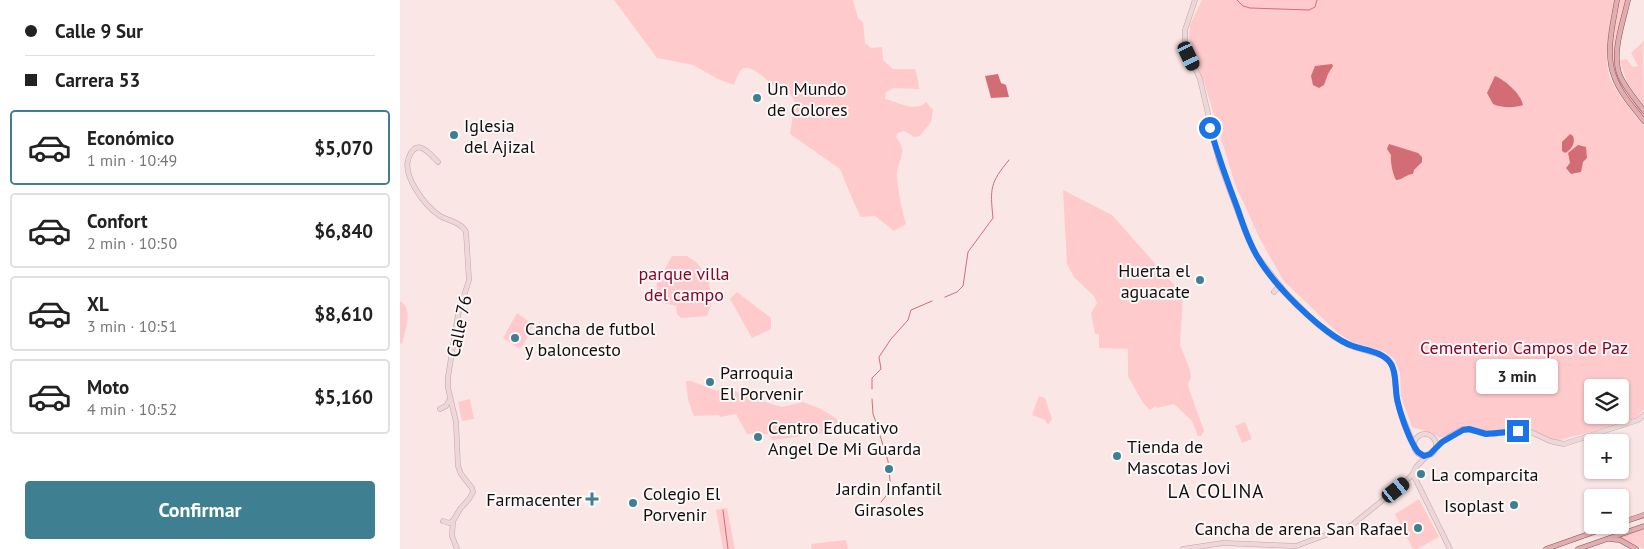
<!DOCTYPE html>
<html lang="es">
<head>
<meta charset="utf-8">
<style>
  body { margin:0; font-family:"PT Sans",sans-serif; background:#f2f2f2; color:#222; height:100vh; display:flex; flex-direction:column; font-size:19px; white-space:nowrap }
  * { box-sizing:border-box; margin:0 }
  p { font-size:16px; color:#767676 }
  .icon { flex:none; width:28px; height:28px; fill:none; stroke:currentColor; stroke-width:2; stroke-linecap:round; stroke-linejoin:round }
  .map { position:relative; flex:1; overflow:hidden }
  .drawer { display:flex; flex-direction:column; background:#fff; width:400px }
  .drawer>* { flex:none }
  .guide { display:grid; align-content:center; height:110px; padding:0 25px; background:#fff }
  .tools { position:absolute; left:1184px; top:379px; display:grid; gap:10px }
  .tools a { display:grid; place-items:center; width:45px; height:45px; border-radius:5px; background:#fff; box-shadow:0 1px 4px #0004; font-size:25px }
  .end { position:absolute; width:22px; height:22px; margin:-11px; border:6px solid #1a73e8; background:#fff; box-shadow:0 0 0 2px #fff }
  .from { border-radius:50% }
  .bubble { position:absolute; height:35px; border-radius:5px; background:#fff; box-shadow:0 1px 4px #0004; font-size:16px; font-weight:800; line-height:35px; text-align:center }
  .car { position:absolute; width:15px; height:30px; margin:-15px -8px; border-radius:6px; box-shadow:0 0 4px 1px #0007; background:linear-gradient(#222 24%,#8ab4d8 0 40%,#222 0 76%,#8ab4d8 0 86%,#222 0) }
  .guide b { display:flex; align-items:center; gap:18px; height:48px; font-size:19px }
  .guide b+b { border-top:1px solid #e0e0e0 }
  .guide i { width:12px; height:12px; background:#222 }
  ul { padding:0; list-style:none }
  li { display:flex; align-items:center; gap:15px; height:75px; margin:0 10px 8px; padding:0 15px; border:2px solid #e0e0e0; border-radius:5px }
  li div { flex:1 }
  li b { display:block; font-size:19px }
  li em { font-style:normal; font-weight:800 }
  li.active { border-color:#3e8091 }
  li>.icon { width:45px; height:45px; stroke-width:1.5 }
  .action { display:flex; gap:10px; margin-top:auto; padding:10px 25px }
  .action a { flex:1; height:58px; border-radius:5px; background:#3e8091; color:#fff; font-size:20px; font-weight:800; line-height:58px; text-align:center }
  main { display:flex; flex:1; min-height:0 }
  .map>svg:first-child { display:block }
</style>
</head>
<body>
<main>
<section class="drawer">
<div class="guide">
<b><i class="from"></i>Calle 9 Sur</b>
<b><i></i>Carrera 53</b>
</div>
<ul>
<li class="active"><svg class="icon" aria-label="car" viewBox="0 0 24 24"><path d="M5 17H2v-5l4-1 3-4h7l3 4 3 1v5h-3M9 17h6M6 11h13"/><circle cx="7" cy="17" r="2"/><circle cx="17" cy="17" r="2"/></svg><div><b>Económico</b><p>1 min · 10:49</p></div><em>$5,070</em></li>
<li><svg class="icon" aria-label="car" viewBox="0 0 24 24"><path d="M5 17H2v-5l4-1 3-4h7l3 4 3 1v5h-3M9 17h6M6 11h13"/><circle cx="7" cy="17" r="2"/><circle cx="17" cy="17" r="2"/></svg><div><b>Confort</b><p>2 min · 10:50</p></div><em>$6,840</em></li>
<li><svg class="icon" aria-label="car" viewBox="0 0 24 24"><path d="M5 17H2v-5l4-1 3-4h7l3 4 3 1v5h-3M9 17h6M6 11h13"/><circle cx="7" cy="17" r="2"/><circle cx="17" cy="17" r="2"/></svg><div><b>XL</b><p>3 min · 10:51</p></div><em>$8,610</em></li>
<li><svg class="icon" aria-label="car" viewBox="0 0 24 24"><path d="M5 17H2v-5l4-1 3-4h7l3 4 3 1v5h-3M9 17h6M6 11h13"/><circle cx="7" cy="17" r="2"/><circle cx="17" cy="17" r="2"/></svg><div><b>Moto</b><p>4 min · 10:52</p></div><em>$5,160</em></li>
</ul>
<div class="action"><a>Confirmar</a></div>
</section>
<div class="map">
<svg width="1244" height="549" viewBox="0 0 1244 549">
  <rect width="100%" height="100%" fill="#fbe6e6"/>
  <g fill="#ffcacc" fill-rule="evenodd">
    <path d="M 214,0 L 453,0 L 458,18 L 463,22 L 465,43 L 471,48 L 482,47 L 483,60 L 493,69 L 515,69 L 518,80 L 519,89 L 494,88 L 486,92 L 485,99 C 498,102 515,113 526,102 L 533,110 L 531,122 L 520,136 L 514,137 L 504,131 L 498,133 L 496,137 C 510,154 496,159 497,177 C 498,193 502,209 506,224 L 494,231 L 475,216 L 461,217 L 455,205 L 440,169 L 390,134 L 395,102 L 384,83 L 375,87 C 369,82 349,61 341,70 C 338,73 336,80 334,85 L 318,79 L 293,65 L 257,58 Z"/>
    <path d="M 802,0 L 1214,0 C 1211,22 1202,56 1210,78 C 1217,95 1232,111 1244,126 L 1244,409 L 1235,419 L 1228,422 L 1156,441 L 1140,435 L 1127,426 L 1095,432 L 1058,430 L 1041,438 L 1032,433 L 1012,427 L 1001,396 L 1000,373 L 995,360 L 985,352 L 952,342 L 938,333 L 883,280 L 860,239 L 835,184 L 804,82 L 792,52 L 789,37 L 790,25 ZM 1192,388 L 1220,388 L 1220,415 L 1192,415 Z"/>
    <path d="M 1220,0 L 1225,0 L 1215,51 L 1216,67 L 1230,96 L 1244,114 L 1244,119 C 1232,103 1216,86 1212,66 C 1209,45 1217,21 1220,0 Z"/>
    <path d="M 1244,41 L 1243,57 L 1244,106 L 1227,82 L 1220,61 L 1226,59 L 1233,67 L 1238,66 L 1231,53 Z"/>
    <path d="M 663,190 L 712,215 L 783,295 L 780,345 L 790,370 L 791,378 L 788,383 L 789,389 L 804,431 L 801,436 L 798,436 L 792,421 L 774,404 L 757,408 L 756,406 L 750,410 L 743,403 L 728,376 L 728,349 L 699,348 L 699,334 L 695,334 L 691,313 L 697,303 L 694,296 L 674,277 L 667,264 Z"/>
    <path d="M 272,256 L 287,256 L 296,262 L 308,277 L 312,301 L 307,316 L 281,318 L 277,314 L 276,306 L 256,301 L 257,283 Z"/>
    <path d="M 337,292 L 371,318 L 371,329 L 352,338 L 330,299 Z"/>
    <path d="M 0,301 C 14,309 5,331 2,344 L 0,343 Z"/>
    <path d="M 117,313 L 134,325 L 126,336 L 128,337 L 120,349 L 103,338 Z"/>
    <path d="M 286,381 L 291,381 L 317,391 L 323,386 L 349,397 L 382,407 L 403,402 L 421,409 L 437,419 L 439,431 L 372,440 L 370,434 L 347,434 L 336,414 L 320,417 L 319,415 L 294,416 L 288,400 Z"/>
    <path d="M 639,396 L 645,398 L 652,419 L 648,425 L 645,420 L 632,415 Z"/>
    <path d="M 70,399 L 74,419 L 62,421 L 58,402 Z"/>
    <path d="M 845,422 L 852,439 L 842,443 L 835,426 Z"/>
    <path d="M 1019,499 L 1039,537 L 1017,549 L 1013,549 L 995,514 Z"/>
    <path d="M 327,508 L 335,549 L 323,549 L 316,510 Z"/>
    <path d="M 1244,528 L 1244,549 L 1217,536 Z"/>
    <path d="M 446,540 L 448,549 L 412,549 L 411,544 Z"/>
  </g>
  <g fill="#d26d76">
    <path d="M 932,64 L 933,66 L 928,74 L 924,85 L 919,88 L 913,85 L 911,76 L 915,66 Z"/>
    <path d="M 598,74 L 601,83 L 606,85 L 609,97 L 591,98 L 585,76 Z"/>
    <path d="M 1095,76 C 1105,80 1121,94 1123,105 C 1115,108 1101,108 1093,104 L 1087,93 Z"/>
    <path d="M 1170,134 L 1173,136 C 1176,143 1171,150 1165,153 L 1162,151 L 1162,142 Z"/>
    <path d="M 989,144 L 1018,153 L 1022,157 L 1022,162 L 1014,170 L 1013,174 C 1006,174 1003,180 996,180 C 993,175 990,161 991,155 L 987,149 Z"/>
    <path d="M 1178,145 L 1186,147 L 1187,158 L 1183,162 L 1181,172 L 1171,174 L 1166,168 L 1170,163 L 1168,153 Z"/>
  </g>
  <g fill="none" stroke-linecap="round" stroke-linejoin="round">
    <g stroke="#d26d76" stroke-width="1">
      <path d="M 837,0 L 843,6 L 850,8 L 909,10 L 915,7 L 917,0"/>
      <path d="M 545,297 L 557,292 L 563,286 L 568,252 L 593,218 C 590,188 590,183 609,160"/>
      <path d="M 472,389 L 472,378 L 481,369 L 479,357 L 491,339 L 508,320 L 511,310 L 532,301"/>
      <path d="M 472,399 L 473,414 L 476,422"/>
      <path d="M 478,429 L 488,461 L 491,490 L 481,502"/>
      <path d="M 323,510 L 328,549"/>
    </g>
    <g stroke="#bca8a8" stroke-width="5.5">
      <g id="secondary">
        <path d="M 795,0 L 785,30 L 785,46 L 800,79 L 819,161 L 846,234 L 857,256 L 886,293 L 916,323 L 934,337 L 951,346 L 981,355 L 988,360 L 992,365 L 994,372 L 997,401 L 1000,411 L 1014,445"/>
        <path d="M 38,162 C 29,153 17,137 9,157 C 1,175 25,206 40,216 C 49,221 61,222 66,232 L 69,280 L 58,315 L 48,377 L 48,388 L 56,422 L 58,466 L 61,474 L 72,488 L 73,492 L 69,499 L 60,509 L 53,521 L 52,536 L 57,549"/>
        <path d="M 874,292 L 880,285"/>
        <path d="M 40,409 L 46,406 L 50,399"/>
        <circle cx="1025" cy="445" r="11"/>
        <path d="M 1036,447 L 1050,436 L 1063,429 L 1094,434 L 1123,430 L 1129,431 L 1150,441 L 1164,444 L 1238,420 L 1244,415"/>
        <path d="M 1013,474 L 1050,549"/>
        <path d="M 43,521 L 49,523 L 53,521"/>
        <path d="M 783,549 L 823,543 L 896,546 L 934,532 L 952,525 L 1004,483 L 1013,474 L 1016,467 L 1028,455"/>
      </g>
    </g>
    <g stroke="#8b5256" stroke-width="5.5">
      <g id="primary">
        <path d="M 1217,0 C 1213,24 1205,53 1214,76 C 1220,93 1233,107 1244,121"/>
        <path d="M 1228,0 C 1223,23 1211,53 1220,76 C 1226,89 1236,100 1244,111"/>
        <path d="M 1220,523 L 1244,515"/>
        <path d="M 1210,539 L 1220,540 L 1236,549"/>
        <path d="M 1146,549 L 1214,525"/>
        <path d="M 1178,549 L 1244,526"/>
      </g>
    </g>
    <use href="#secondary" stroke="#efd6d8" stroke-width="4.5"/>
    <use href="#primary" stroke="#e0adb0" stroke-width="4.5"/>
  </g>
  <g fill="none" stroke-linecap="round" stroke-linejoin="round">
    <path stroke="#1a73e8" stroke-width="6" d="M 810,128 C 818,155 827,181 837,207 C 843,224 848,241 857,256 C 872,282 903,313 927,331 C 935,337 943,343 953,346 C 964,350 979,351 988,360 C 998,370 994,390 998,403 C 1001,416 1010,442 1018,452 L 1024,456 L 1030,454 L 1042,442 L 1063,430 L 1069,429 L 1086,434 L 1118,431"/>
  </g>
  <g fill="#3e8091" stroke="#fcf8f8" stroke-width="2">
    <circle cx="357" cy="98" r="5"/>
    <circle cx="54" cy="135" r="5"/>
    <circle cx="800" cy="280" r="5"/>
    <circle cx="115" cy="338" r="5"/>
    <circle cx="310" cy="382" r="5"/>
    <circle cx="358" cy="437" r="5"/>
    <circle cx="717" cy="456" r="5"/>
    <circle cx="489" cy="469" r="5"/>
    <circle cx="1021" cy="474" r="5"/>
    <path d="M189.5 491.5h5v5h5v5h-5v5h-5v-5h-5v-5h5z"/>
    <circle cx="233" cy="503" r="5"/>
    <circle cx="1114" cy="505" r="5"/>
    <circle cx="1018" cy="528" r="5"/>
  </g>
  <g text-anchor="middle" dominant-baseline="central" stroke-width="4" stroke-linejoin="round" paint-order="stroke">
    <g font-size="18" fill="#150e0f" stroke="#fcf8f8" text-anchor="start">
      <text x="367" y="88">Un Mundo<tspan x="367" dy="21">de Colores</tspan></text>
      <text x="64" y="125">Iglesia<tspan x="64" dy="21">del Ajizal</tspan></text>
      <text x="790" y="270" text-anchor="end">Huerta el<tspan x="790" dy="21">aguacate</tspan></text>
      <text x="125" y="328">Cancha de futbol<tspan x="125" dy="21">y baloncesto</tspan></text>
      <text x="320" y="372">Parroquia<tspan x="320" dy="21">El Porvenir</tspan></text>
      <text x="368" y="427">Centro Educativo<tspan x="368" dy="21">Angel De Mi Guarda</tspan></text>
      <text x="727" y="446">Tienda de<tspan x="727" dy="21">Mascotas Jovi</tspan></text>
      <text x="1031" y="474">La comparcita</text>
      <text x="489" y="488" text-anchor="middle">Jardin Infantil<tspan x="489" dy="21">Girasoles</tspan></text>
      <text x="243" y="493">Colegio El<tspan x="243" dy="21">Porvenir</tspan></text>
      <text x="182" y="499" text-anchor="end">Farmacenter</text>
      <text x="1104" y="505" text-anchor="end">Isoplast</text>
      <text x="1008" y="528" text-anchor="end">Cancha de arena San Rafael</text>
    </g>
    <g font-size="18" fill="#880429" stroke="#fcf8f8">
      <text x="284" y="273">parque villa<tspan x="284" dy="21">del campo</tspan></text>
      <text x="1124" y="347">Cementerio Campos de Paz</text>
    </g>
    <g font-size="18" fill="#150e0f" stroke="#fcf8f8">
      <text transform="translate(59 326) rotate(-78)">Calle 76</text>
    </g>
    <g font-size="19" letter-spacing="1" fill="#150e0f" stroke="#fcf8f8">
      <text x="816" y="491">LA COLINA</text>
    </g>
  </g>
</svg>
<div class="tools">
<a><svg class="icon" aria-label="layers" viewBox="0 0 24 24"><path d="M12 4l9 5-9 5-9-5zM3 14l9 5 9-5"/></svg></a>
<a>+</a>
<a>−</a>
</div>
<i class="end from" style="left:810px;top:128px"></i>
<i class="end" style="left:1118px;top:431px"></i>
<div class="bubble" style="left:1076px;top:359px;width:82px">3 min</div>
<i class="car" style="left:789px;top:56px;rotate:155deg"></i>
<i class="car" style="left:996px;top:490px;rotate:51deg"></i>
</div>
</main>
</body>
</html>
